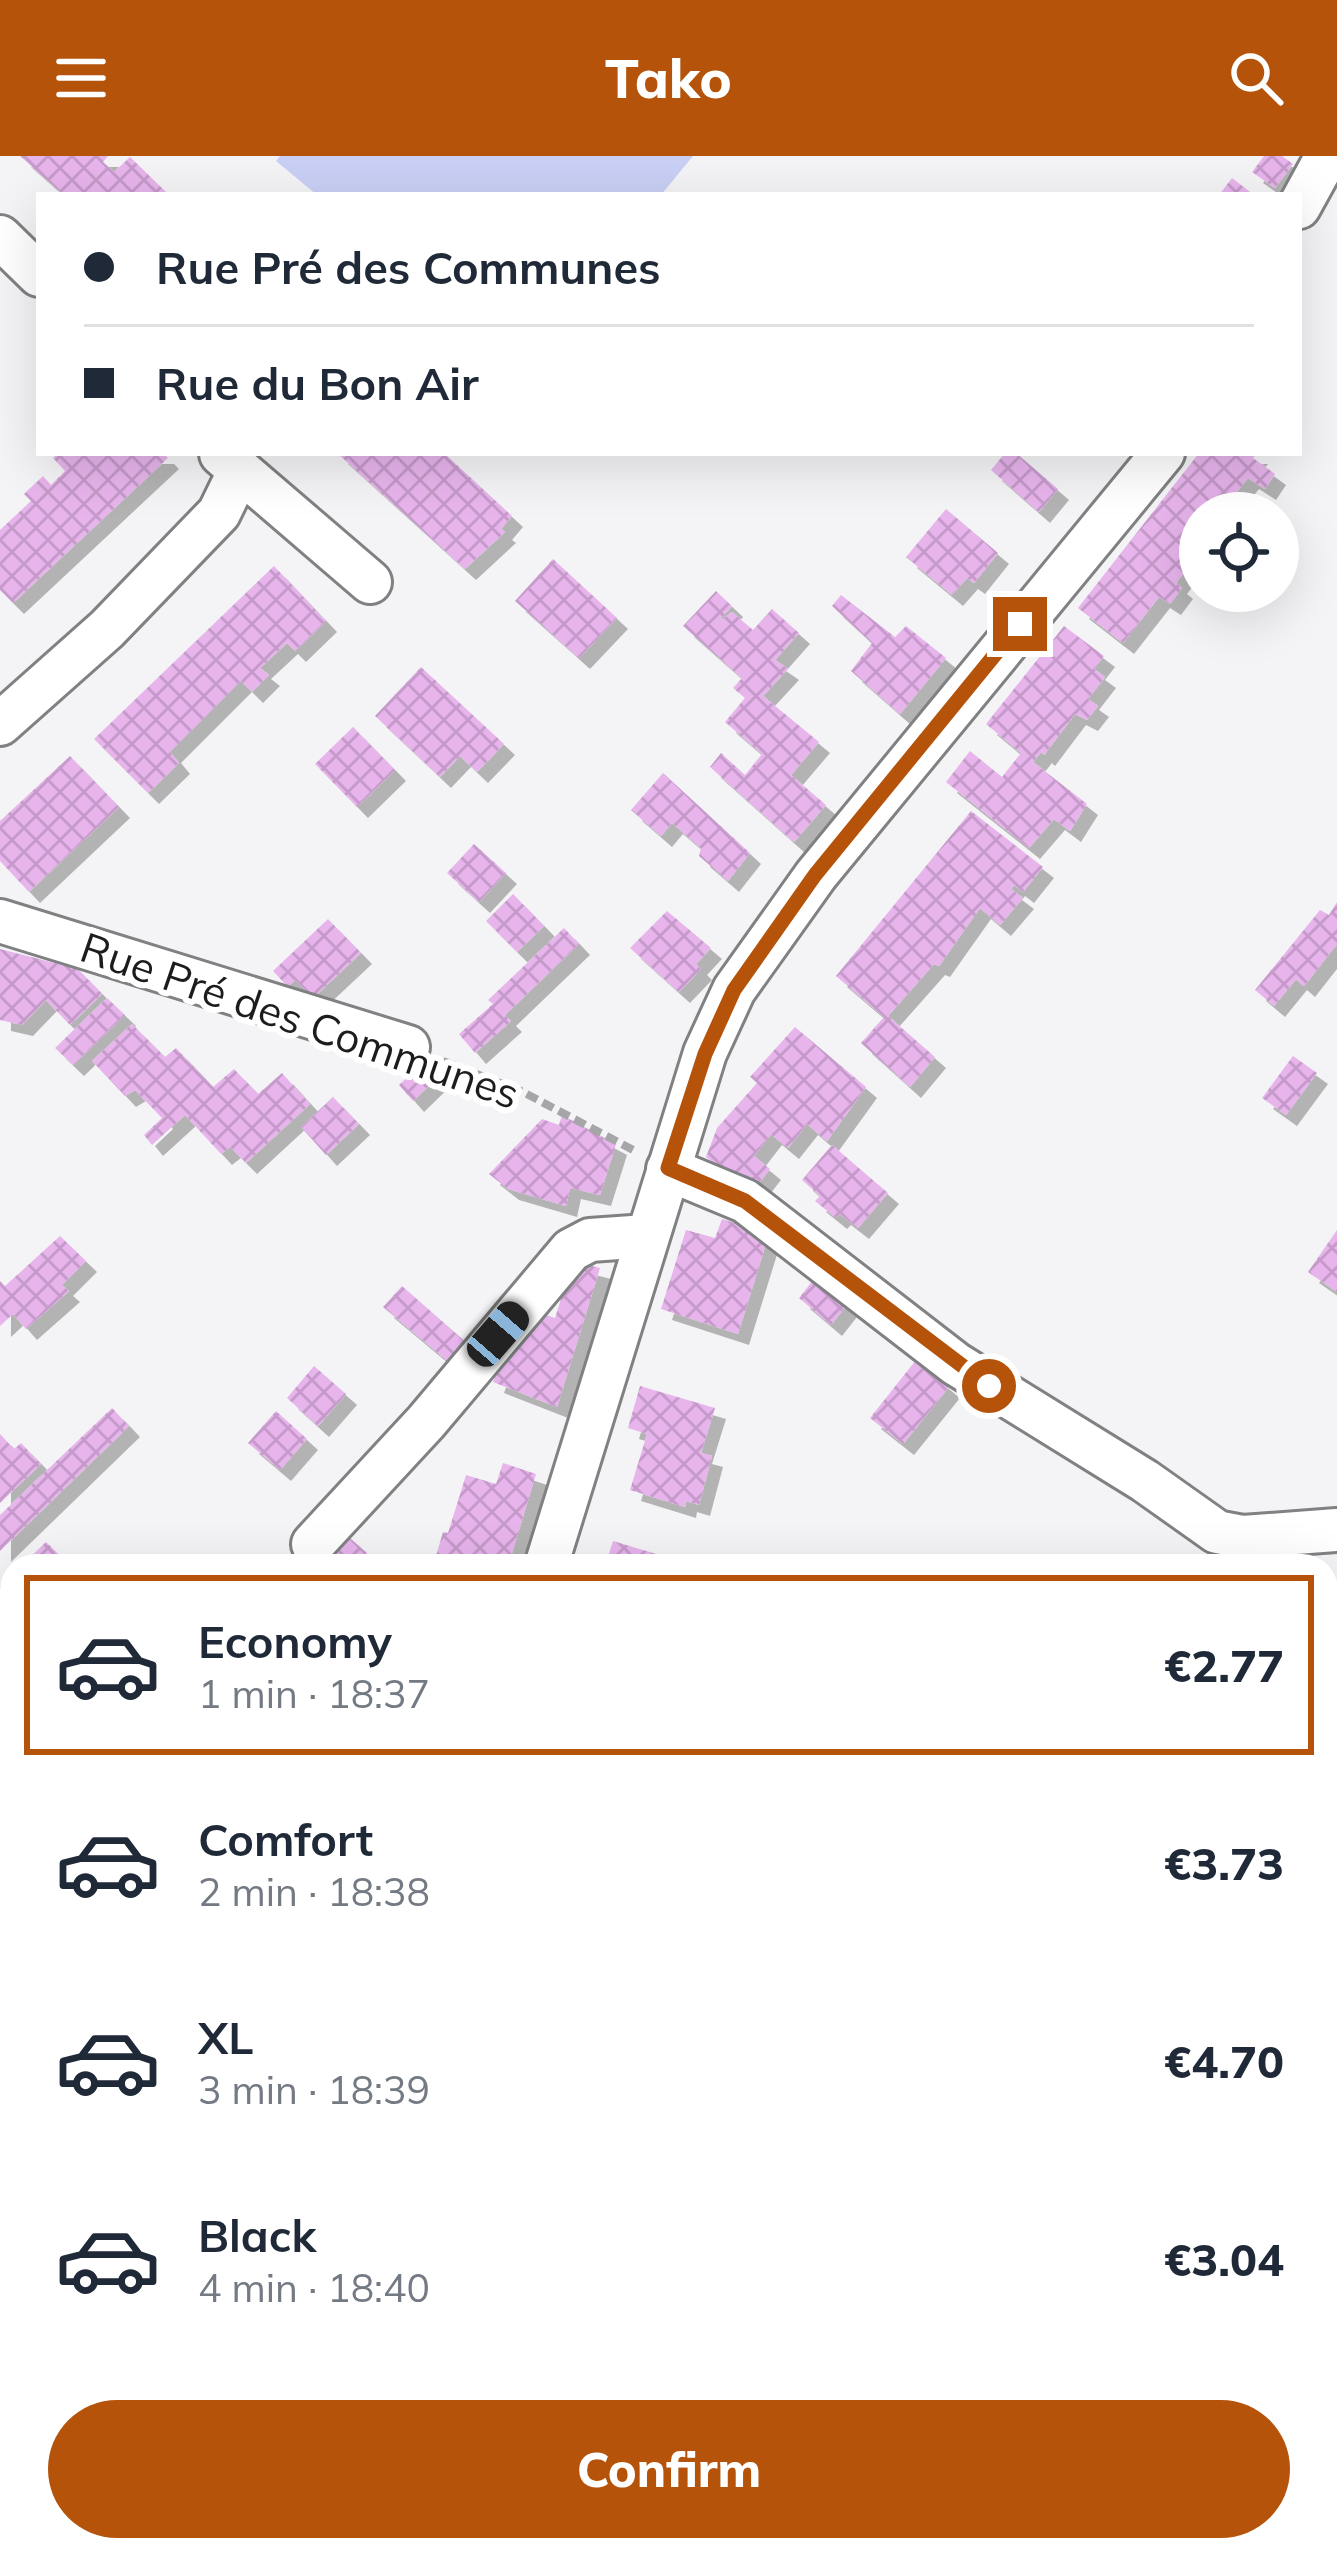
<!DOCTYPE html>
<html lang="en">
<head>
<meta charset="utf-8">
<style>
  body { margin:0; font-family:Mulish,sans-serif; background:#f2f2f3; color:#1f2937; height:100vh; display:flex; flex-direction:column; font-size:45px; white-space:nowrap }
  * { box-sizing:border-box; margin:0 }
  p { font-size:39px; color:#747a83 }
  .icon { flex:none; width:66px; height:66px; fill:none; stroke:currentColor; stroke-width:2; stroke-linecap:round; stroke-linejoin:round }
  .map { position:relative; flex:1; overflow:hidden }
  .details { position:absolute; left:0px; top:1398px; width:1338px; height:1008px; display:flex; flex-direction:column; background:#fff; border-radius:36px 36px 0 0; box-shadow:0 12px 48px #0002 }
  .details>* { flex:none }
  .hud { position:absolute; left:36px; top:36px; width:1266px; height:264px; border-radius:0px; box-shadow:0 12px 48px #0002; display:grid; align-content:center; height:264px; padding:0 48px; background:#fff }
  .controls { position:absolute; left:1179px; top:336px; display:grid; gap:24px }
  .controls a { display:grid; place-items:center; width:120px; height:120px; border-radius:50%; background:#fff; box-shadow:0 12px 48px #0002; font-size:60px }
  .end { position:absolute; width:54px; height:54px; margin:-27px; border:15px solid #b45309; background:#fff; box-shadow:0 0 0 6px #fff }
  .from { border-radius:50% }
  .car { position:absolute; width:36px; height:72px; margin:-36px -18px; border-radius:15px; box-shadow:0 0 9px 3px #0007; background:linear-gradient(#222 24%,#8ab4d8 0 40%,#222 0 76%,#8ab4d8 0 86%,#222 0) }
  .hud b { display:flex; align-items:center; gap:42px; height:114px; font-size:45px }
  .hud b+b { border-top:3px solid #e0e1e3 }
  .hud i { width:30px; height:30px; background:#1f2937 }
  ul { padding:21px 0 0; list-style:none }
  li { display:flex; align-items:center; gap:36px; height:180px; margin:0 24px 18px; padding:0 24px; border:6px solid transparent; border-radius:0px }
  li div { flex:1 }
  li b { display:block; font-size:45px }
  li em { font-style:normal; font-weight:800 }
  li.active { border-color:#b45309 }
  li>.icon { width:108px; height:108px; stroke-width:1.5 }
  .cta { display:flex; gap:24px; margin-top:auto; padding:24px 48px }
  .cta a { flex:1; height:138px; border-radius:72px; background:#b45309; color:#fff; font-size:48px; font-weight:800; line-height:138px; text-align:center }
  header { display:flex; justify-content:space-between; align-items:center; height:156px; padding:0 48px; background:#b45309; color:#fff; font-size:54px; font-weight:800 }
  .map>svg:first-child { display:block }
</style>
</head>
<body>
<header><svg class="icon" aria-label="menu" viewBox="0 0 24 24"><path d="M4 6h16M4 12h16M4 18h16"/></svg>Tako<svg class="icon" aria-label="search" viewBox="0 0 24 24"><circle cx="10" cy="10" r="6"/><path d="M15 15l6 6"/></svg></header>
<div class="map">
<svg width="1337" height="2406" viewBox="0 0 1337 2406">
  <defs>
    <pattern id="building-cross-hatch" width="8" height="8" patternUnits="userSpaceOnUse" patternTransform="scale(3)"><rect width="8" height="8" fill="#e7b4ec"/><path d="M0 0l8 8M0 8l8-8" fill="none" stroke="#c69aca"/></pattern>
    <filter id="shadow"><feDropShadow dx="11" dy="11" stdDeviation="0" flood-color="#0004"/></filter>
  </defs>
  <rect width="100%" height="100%" fill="#f4f4f6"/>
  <path fill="#cacff5" d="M 280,0 L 693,0 L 661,39 L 317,39 L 276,5 Z"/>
  <g fill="url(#building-cross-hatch)" filter="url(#shadow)">
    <path d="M 20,0 L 108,0 L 103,6 L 114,16 L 130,1 L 169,39 L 64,39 Z"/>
    <path d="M 1264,0 L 1282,0 L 1293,8 L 1275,32 L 1252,16 Z"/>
    <path d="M 1232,22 L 1254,39 L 1219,39 Z"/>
    <path d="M 58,297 L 163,297 L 168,302 L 13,447 L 0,434 L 0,374 L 31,345 L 24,338 L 43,320 L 51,329 L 65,315 L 53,302 Z"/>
    <path d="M 337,297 L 444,297 L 512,360 L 501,373 L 505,376 L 465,413 Z"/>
    <path d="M 1005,297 L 1016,297 L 1058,333 L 1039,356 L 991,314 Z"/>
    <path d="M 1199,297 L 1257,297 L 1253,302 L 1275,318 L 1265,333 L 1248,322 L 1220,357 L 1200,357 L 1200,399 L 1193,394 L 1181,409 L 1186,414 L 1176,427 L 1182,432 L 1170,448 L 1159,441 L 1123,487 L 1078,452 Z"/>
    <path d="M 946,353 L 998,397 L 974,427 L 967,422 L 952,439 L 906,401 Z"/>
    <path d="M 553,403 L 617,462 L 579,502 L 515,445 Z"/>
    <path d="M 274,410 L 326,465 L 295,495 L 287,487 L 260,512 L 269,519 L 252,536 L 241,525 L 170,596 L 179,607 L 148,637 L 94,583 Z"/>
    <path d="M 716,435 L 732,450 L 716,468 L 732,456 L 753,474 L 772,453 L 799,477 L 775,504 L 788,513 L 763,540 L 819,586 L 791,619 L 826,649 L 794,686 L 710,611 L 721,597 L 745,619 L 762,598 L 725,566 L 745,542 L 733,532 L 742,522 L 683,470 Z"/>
    <path d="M 841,439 L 895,481 L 906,470 L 946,502 L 900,558 L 851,515 L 872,487 L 832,450 Z"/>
    <path d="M 1064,470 L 1104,500 L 1094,513 L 1105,521 L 1088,543 L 1098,550 L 1087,564 L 1075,558 L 1044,599 L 1041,596 L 1033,606 L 1087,648 L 1070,675 L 1054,663 L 1029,692 L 946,626 L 970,595 L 1002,621 L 1021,597 L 986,568 Z"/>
    <path d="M 421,511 L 504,588 L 477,616 L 460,600 L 440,621 L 375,560 Z"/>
    <path d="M 353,571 L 395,614 L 357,651 L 315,608 Z"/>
    <path d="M 70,600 L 119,651 L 29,736 L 0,705 L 0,665 Z"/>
    <path d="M 663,617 L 750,697 L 728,725 L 699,700 L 701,692 L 672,667 L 661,680 L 631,654 Z"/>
    <path d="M 971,655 L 1043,711 L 1023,736 L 1014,729 L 1011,733 L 1023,742 L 1000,769 L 980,752 L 939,810 L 934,808 L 888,860 L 935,901 L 910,931 L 861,887 L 884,861 L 836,820 Z"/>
    <path d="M 474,688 L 506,717 L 479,746 L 447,717 Z"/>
    <path d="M 513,738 L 544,770 L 517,796 L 486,765 Z"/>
    <path d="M 1337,746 L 1337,788 L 1304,830 L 1296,823 L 1274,850 L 1255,834 L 1320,754 L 1329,759 Z"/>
    <path d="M 667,755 L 711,792 L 696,808 L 701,813 L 679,836 L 630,792 Z"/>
    <path d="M 328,763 L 361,797 L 313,842 L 295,824 L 288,831 L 273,815 Z"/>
    <path d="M 564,772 L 579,788 L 505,859 L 511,865 L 475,897 L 459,878 L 493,848 L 488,844 Z"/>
    <path d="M 0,793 L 78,813 L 102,838 L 70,869 L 46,844 L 22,869 L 0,864 Z"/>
    <path d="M 107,842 L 125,859 L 73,909 L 55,892 Z"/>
    <path d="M 132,868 L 165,901 L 176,892 L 213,931 L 234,913 L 258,938 L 282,917 L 310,948 L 246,1007 L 230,991 L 221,998 L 185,959 L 152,989 L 144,979 L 162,962 L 135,934 L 125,940 L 92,905 Z"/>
    <path d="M 795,871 L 866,931 L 827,985 L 807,968 L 788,992 L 771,978 L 754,1000 L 770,1013 L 752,1036 L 706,1001 L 717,972 L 757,927 L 750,921 Z"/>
    <path d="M 1293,900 L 1317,917 L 1286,959 L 1262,942 Z"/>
    <path d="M 427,902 L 442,917 L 413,945 L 399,929 Z"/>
    <path d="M 333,941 L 359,968 L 326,999 L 301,971 Z"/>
    <path d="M 562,959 L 616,988 L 600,1039 L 570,1032 L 566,1050 L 508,1033 L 489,1018 L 542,963 L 559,969 Z"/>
    <path d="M 832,989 L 888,1037 L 858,1072 L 840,1058 L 836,1062 L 815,1045 L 820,1040 L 802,1024 Z"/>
    <path d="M 722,1063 L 769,1078 L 738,1178 L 661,1153 L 686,1074 L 715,1082 Z"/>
    <path d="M 1337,1074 L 1337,1136 L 1308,1116 Z"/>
    <path d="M 60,1080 L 86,1105 L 62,1129 L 69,1135 L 26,1173 L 13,1158 L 0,1170 L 0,1125 L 5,1130 Z"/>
    <path d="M 573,1105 L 600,1112 L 557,1251 L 493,1226 L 511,1179 L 528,1153 L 555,1162 Z"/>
    <path d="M 824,1110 L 857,1136 L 831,1169 L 799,1142 Z"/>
    <path d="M 402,1130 L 468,1188 L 450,1207 L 383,1151 Z"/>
    <path d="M 916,1204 L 949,1231 L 903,1288 L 870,1262 Z"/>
    <path d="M 314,1210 L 346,1238 L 318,1270 L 287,1242 Z"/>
    <path d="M 640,1230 L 715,1252 L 701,1297 L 712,1300 L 699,1349 L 686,1345 L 685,1351 L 630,1334 L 647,1278 L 628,1272 Z"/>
    <path d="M 112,1252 L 129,1270 L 0,1395 L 0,1359 Z"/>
    <path d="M 276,1255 L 307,1283 L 280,1314 L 248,1287 Z"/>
    <path d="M 0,1278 L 14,1293 L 21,1287 L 41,1308 L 0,1347 Z"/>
    <path d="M 503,1307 L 536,1318 L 508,1410 L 433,1410 L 443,1376 L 448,1377 L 466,1319 L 496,1328 Z"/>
    <path d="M 342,1375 L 367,1397 L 355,1410 L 343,1410 L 325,1394 Z"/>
    <path d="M 613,1385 L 683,1406 L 682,1410 L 605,1410 Z"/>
    <path d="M 46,1386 L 71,1410 L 21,1410 Z"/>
    <path d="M 12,1418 L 12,1482 L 0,1462 L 0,1430 Z"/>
    <path d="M 12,1849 L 12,1901 L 0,1915 L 0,1861 Z"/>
    <path d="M 1337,2287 L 1337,2396 L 1326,2393 L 1326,2298 Z"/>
    <path d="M 7,2333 L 12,2338 L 12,2394 L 73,2394 L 85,2406 L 53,2406 L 43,2396 L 32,2406 L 0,2406 L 0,2341 Z"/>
    <path d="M 223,2394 L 274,2394 L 263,2406 L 212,2406 Z"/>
    <path d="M 345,2394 L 432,2394 L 426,2406 L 339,2406 Z"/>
    <path d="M 1083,2394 L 1147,2394 L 1141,2406 L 1079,2406 Z"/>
    <path d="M 1229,2394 L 1310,2394 L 1308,2404 L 1283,2396 L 1280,2406 L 1216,2406 Z"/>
  </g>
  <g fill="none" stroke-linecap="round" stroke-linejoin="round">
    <g stroke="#808182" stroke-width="48">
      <g id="minor">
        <path d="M 1299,51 L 1327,0"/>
        <path d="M 0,81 L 39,119"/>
        <path d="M 221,298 L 370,426"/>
        <path d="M 0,568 L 107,473 L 219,357 L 239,316"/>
        <path d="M 0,765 L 408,891"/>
        <path d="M 668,1013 L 745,1045 L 956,1208 L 1145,1325 L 1217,1376 L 1243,1381 L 1337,1374"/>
        <path d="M 313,1388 L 426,1266 L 571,1094 L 590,1084 L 647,1080"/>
        <path d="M 546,1410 L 705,897 L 734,834 L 816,719 L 1163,297"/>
        <path d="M 0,1564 L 12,1591"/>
        <path d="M 1326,2261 L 1337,2251"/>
        <path d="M 0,2287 L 12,2273"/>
        <path d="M 604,2394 L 627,2406"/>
        <path d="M 1180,2406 L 1191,2394"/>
      </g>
    </g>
    <path stroke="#a6a6a8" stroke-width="8" stroke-dasharray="12 6" stroke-linecap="butt" d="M 443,905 L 521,935 L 635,995"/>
    <use href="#minor" stroke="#fff" stroke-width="42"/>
  </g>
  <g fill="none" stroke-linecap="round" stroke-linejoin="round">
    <path stroke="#b45309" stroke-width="15" d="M 989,1230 L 745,1045 L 668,1012 L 705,898 L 734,834 L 815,719 L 1020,468"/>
  </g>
  <g text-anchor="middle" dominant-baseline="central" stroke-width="12" stroke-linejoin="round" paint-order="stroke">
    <g font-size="42" fill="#1c1c1d" stroke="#fff">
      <text transform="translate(300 864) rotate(19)">Rue Pré des Communes</text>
    </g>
  </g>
</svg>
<div class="controls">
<a><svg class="icon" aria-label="locate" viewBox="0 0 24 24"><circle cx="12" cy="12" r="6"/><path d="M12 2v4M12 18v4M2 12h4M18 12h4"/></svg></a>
</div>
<i class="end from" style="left:989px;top:1230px"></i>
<i class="end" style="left:1020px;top:468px"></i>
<i class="car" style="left:498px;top:1178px;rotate:41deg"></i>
<div class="hud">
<b><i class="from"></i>Rue Pré des Communes</b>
<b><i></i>Rue du Bon Air</b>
</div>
<section class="details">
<ul>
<li class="active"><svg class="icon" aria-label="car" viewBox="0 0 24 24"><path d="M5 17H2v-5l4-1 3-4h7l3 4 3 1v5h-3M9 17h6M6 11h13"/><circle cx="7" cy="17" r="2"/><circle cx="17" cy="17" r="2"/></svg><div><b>Economy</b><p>1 min · 18:37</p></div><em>€2.77</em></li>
<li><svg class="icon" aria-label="car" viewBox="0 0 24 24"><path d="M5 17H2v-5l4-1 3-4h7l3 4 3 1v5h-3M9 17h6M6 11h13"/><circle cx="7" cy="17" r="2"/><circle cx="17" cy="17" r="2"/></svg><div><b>Comfort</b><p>2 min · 18:38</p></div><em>€3.73</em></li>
<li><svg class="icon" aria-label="car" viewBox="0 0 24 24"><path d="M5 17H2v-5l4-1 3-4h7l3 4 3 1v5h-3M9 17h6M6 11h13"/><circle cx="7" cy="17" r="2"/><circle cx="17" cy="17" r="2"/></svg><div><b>XL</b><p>3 min · 18:39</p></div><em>€4.70</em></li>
<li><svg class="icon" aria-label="car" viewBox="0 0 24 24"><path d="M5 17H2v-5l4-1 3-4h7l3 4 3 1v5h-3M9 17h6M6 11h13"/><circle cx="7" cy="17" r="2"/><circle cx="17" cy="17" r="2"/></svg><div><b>Black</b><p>4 min · 18:40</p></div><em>€3.04</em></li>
</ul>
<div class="cta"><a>Confirm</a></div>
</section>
</div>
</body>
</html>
